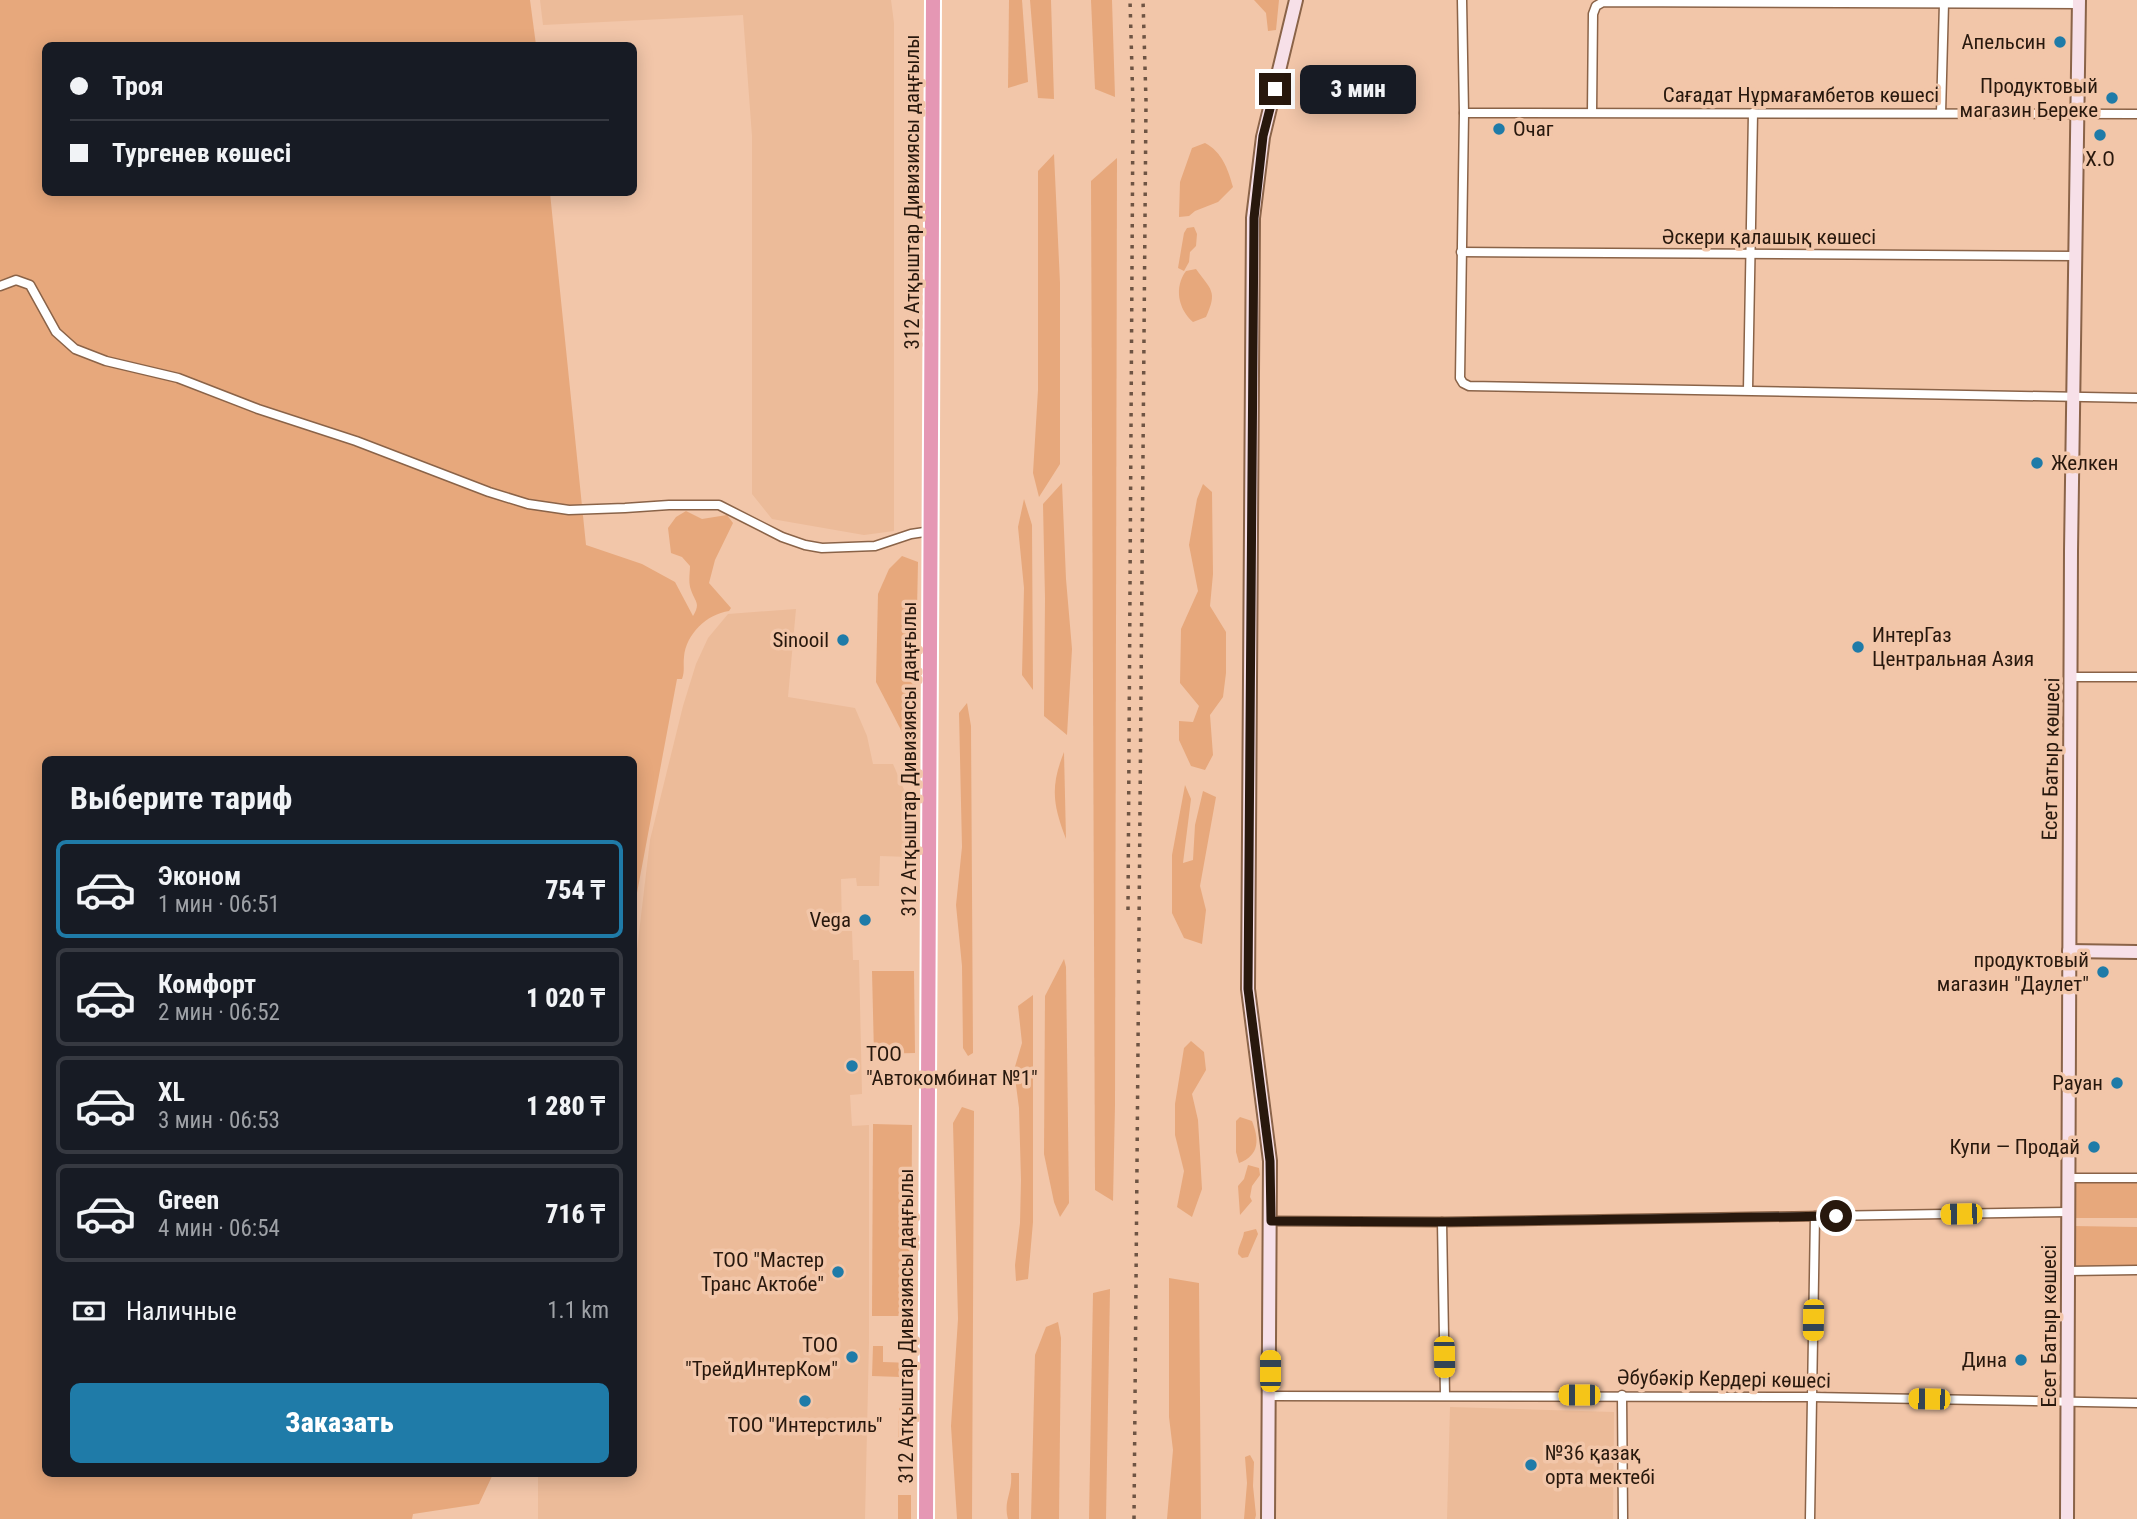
<!DOCTYPE html>
<html lang="ru">
<head>
<meta charset="utf-8">
<style>
  body { margin:0; font-family:"Roboto Condensed",sans-serif; background:#20242c; color:#f1f3f6; height:100vh; display:flex; flex-direction:column; font-size:26px; white-space:nowrap }
  * { box-sizing:border-box; margin:0 }
  p { font-size:23px; color:#9ea1a6 }
  .icon { flex:none; width:38px; height:38px; fill:none; stroke:currentColor; stroke-width:2; stroke-linecap:round; stroke-linejoin:round }
  .map { position:relative; flex:1; overflow:hidden }
  .drawer { position:absolute; left:42px; top:756px; width:595px; height:721px; display:flex; flex-direction:column; background:#171b24; border-radius:10px; box-shadow:0 4px 18px #0003 }
  .drawer>* { flex:none }
  .top-card { position:absolute; left:42px; top:42px; width:595px; height:154px; border-radius:10px; box-shadow:0 4px 18px #0003; display:grid; align-content:center; height:154px; padding:0 28px; background:#171b24 }
  .end { position:absolute; width:32px; height:32px; margin:-16px; border:9px solid #28180d; background:#fff; box-shadow:0 0 0 4px #fff }
  .from { border-radius:50% }
  .bubble { position:absolute; height:49px; border-radius:10px; background:#171b24; box-shadow:0 4px 18px #0003; font-size:23px; font-weight:800; line-height:49px; text-align:center }
  .car { position:absolute; width:21px; height:42px; margin:-21px -10px; border-radius:9px; box-shadow:0 0 5px 2px #0007; background:linear-gradient(#f5c518 24%,#345 0 40%,#f5c518 0 76%,#345 0 86%,#f5c518 0) }
  .top-card b { display:flex; align-items:center; gap:24px; height:66px; font-size:26px }
  .top-card b+b { border-top:2px solid #363941 }
  .top-card i { width:18px; height:18px; background:#f1f3f6 }
  ul { padding:0; list-style:none }
  li { display:flex; align-items:center; gap:21px; height:98px; margin:0 14px 10px; padding:0 14px; border:4px solid #363941; border-radius:10px }
  li div { flex:1 }
  li b { display:block; font-size:26px }
  li em { font-style:normal; font-weight:800 }
  li.on { border-color:#1f7ba8 }
  li>.icon { width:63px; height:63px; stroke-width:1.5 }
  h2 { padding:0 28px; font-size:32px; line-height:84px }
  .pay { display:flex; align-items:center; gap:18px; height:77px; padding:0 28px; font-size:26px }
  .pay p { margin-inline-start:auto }
  .cta { display:flex; gap:14px; margin-top:auto; padding:14px 28px }
  .cta a { flex:1; height:80px; border-radius:10px; background:#1f7ba8; color:#fff; font-size:28px; font-weight:800; line-height:80px; text-align:center }
  .map>svg:first-child { display:block }
</style>
</head>
<body>
<div class="map">
<svg width="2137" height="1519" viewBox="0 0 2137 1519">
  <rect width="100%" height="100%" fill="#f2c6a9"/>
  <g fill="#ecbb99">
    <path d="M 540,0 L 891,0 L 894,23 L 894,531 L 864,535 L 772,519 L 752,494 L 752,136 L 743,15 L 543,25 Z"/>
    <path d="M 796,609 L 788,697 L 855,708 L 867,736 L 873,764 L 893,764 L 914,813 L 910,857 L 880,856 L 879,886 L 857,886 L 856,878 L 841,879 L 842,931 L 852,931 L 853,960 L 859,960 L 862,1094 L 850,1095 L 852,1126 L 869,1125 L 869,1342 L 865,1519 L 538,1519 L 538,1474 L 634,1474 L 634,975 L 650,840 L 683,706 L 696,664 L 708,638 L 728,614 Z"/>
    <path d="M 1450,1407 L 1614,1412 L 1613,1519 L 1447,1519 Z"/>
  </g>
  <g fill="#e7a87c">
    <path d="M 0,0 L 530,0 L 536,45 L 46,46 L 46,192 L 550,193 L 586,545 L 642,564 L 675,582 L 693,616 C 701,603 695,602 691,590 C 688,582 690,573 690,566 L 682,557 L 671,553 L 668,528 L 676,517 L 686,511 L 702,519 L 727,515 L 733,523 L 715,560 L 709,583 L 731,608 L 729,611 C 707,614 686,634 684,657 C 683,665 685,671 682,679 L 677,679 L 634,909 L 634,760 L 46,760 L 46,1474 L 493,1474 L 479,1504 L 413,1514 L 412,1519 L 0,1519 Z"/>
    <path d="M 1009,0 L 1022,0 L 1028,82 L 1008,88 Z"/>
    <path d="M 1030,0 L 1051,0 L 1054,99 L 1038,98 Z"/>
    <path d="M 1091,0 L 1112,0 L 1115,97 L 1095,89 Z"/>
    <path d="M 1254,0 L 1279,0 L 1276,30 L 1268,31 L 1266,13 Z"/>
    <path d="M 1205,143 C 1222,152 1228,169 1233,187 L 1218,202 L 1195,211 L 1189,216 L 1179,217 L 1180,182 L 1192,148 Z"/>
    <path d="M 1054,154 L 1060,283 L 1060,464 L 1039,497 L 1033,473 L 1038,390 L 1038,171 Z"/>
    <path d="M 1117,158 L 1115,1105 L 1113,1201 L 1095,1190 L 1091,181 Z"/>
    <path d="M 1194,227 L 1197,234 L 1196,246 L 1190,252 L 1189,262 L 1184,271 L 1178,268 L 1184,233 L 1187,228 Z"/>
    <path d="M 1196,269 C 1211,290 1218,291 1206,317 L 1193,322 C 1178,309 1174,287 1186,271 Z"/>
    <path d="M 1062,483 L 1066,579 L 1072,649 L 1067,735 L 1044,716 L 1045,598 L 1043,504 Z"/>
    <path d="M 1203,484 L 1212,492 L 1213,574 L 1210,606 L 1226,632 L 1226,673 L 1223,697 L 1210,715 L 1213,755 L 1205,770 L 1191,766 L 1179,740 L 1179,721 L 1193,722 L 1199,706 L 1180,683 L 1181,629 L 1198,591 L 1189,545 L 1197,499 Z"/>
    <path d="M 1024,499 L 1032,525 L 1033,690 L 1022,675 L 1024,588 L 1018,527 Z"/>
    <path d="M 902,556 L 918,562 L 914,755 L 876,682 L 878,594 L 889,569 Z"/>
    <path d="M 967,703 L 971,726 L 973,1053 L 968,1056 L 963,1048 L 962,966 L 956,905 L 962,847 L 959,713 Z"/>
    <path d="M 1064,752 L 1066,839 C 1053,805 1050,787 1064,752 Z"/>
    <path d="M 1185,785 L 1191,799 L 1183,863 L 1193,860 L 1195,825 L 1203,791 L 1216,797 L 1200,886 L 1206,910 L 1202,944 L 1184,938 L 1172,913 L 1172,855 Z"/>
    <path d="M 1064,959 L 1066,967 L 1069,1203 L 1060,1217 L 1054,1202 L 1044,1154 L 1045,996 Z"/>
    <path d="M 872,971 L 914,971 L 915,1053 L 874,1054 Z"/>
    <path d="M 1033,995 L 1033,1222 L 1028,1279 L 1016,1281 L 1015,1265 L 1020,1223 L 1021,1180 L 1019,1108 L 1014,1070 L 1022,1043 L 1018,1006 Z"/>
    <path d="M 1191,1041 L 1204,1052 L 1206,1070 L 1192,1094 L 1198,1120 L 1202,1189 L 1192,1217 L 1177,1207 L 1184,1171 L 1175,1135 L 1175,1104 L 1184,1048 Z"/>
    <path d="M 962,1107 L 974,1111 L 972,1519 L 957,1519 L 951,1426 L 958,1319 L 953,1123 Z"/>
    <path d="M 1240,1117 L 1252,1121 C 1259,1139 1260,1155 1239,1163 L 1236,1152 L 1236,1121 Z"/>
    <path d="M 873,1124 L 912,1125 L 911,1316 L 872,1316 Z"/>
    <path d="M 1248,1165 L 1259,1168 L 1260,1175 L 1252,1186 L 1250,1197 L 1252,1201 L 1240,1215 L 1238,1186 L 1244,1179 Z"/>
    <path d="M 2071,1182 L 2137,1182 L 2137,1218 L 2072,1218 Z"/>
    <path d="M 2072,1226 L 2137,1227 L 2137,1266 L 2072,1267 Z"/>
    <path d="M 1256,1229 L 1258,1234 L 1248,1257 L 1242,1258 L 1238,1254 C 1238,1246 1243,1240 1244,1232 Z"/>
    <path d="M 1169,1278 L 1199,1283 L 1201,1519 L 1167,1519 L 1173,1450 L 1169,1417 Z"/>
    <path d="M 1110,1289 L 1106,1519 L 1089,1519 L 1093,1293 Z"/>
    <path d="M 1058,1322 L 1061,1338 L 1059,1519 L 1031,1519 L 1035,1355 L 1046,1327 Z"/>
    <path d="M 873,1346 L 883,1346 L 883,1362 L 912,1363 L 910,1447 L 898,1446 L 900,1377 L 872,1376 Z"/>
    <path d="M 1250,1455 L 1254,1462 L 1253,1486 L 1256,1515 L 1255,1519 L 1244,1519 L 1247,1483 L 1245,1457 Z"/>
    <path d="M 1011,1473 L 1019,1473 L 1019,1519 L 1008,1519 C 1003,1500 1013,1493 1011,1473 Z"/>
    <rect x="898" y="1495" width="13" height="24"/>
  </g>
  <g fill="none" stroke-linecap="round" stroke-linejoin="round">
    <g stroke="#8a6348" stroke-width="11">
      <g id="street">
        <path d="M 1462,0 L 1464,113 L 1460,378 L 1463,383 L 1469,386 L 2137,398"/>
        <path d="M 1592,112 L 1593,14 L 1596,6 L 1603,2 L 2079,4"/>
        <path d="M 1464,113 L 2137,114"/>
        <path d="M 1941,113 L 1944,3"/>
        <path d="M 1461,252 L 2076,256"/>
        <path d="M 0,286 L 16,280 L 30,285 L 56,332 L 75,349 L 106,361 L 178,378 L 258,409 L 356,441 L 489,492 L 528,504 L 569,510 L 625,508 L 669,505 L 719,505 L 782,537 L 805,545 L 822,548 L 875,546 L 911,534 L 931,531"/>
        <path d="M 1748,390 L 1753,113"/>
        <path d="M 2071,677 L 2137,677"/>
        <path d="M 2068,1178 L 2137,1178"/>
        <path d="M 1271,1221 L 1442,1222 L 2068,1212"/>
        <path d="M 1442,1222 L 1445,1395"/>
        <path d="M 2069,1271 L 2137,1270"/>
        <path d="M 1622,1395 L 1623,1519"/>
        <path d="M 1270,1396 L 1812,1397 L 2137,1403"/>
        <path d="M 1810,1519 L 1815,1216"/>
      </g>
    </g>
    <g stroke="#8a6348" stroke-width="16">
      <g id="secondary">
        <path d="M 2069,951 L 2137,952"/>
        <path d="M 1268,1519 L 1270,1161 L 1248,989 L 1253,218 L 1263,137 L 1296,0"/>
        <path d="M 2067,1519 L 2071,551 L 2079,0"/>
      </g>
    </g>
    <g stroke="#fff" stroke-width="18">
      <path id="highway" d="M 926,1519 L 933,0"/>
    </g>
    <use href="#street" stroke="#fff" stroke-width="8"/>
    <use href="#secondary" stroke="#f7e0e8" stroke-width="12"/>
    <use href="#highway" stroke="#e597b4" stroke-width="14"/>
    <g stroke="#6e5443" stroke-width="3.5" stroke-dasharray="3.5 7" stroke-linecap="butt">
      <path d="M 1128,910 L 1133,106 L 1130,0"/>
      <path d="M 1134,1519 L 1146,101 L 1143,0"/>
    </g>
  </g>
  <g fill="none" stroke-linecap="round" stroke-linejoin="round">
    <path stroke="#28180d" stroke-width="9" d="M 1275,89 L 1263,136 L 1254,218 L 1248,989 L 1270,1161 L 1271,1221 L 1442,1222 L 1836,1216"/>
  </g>
  <g fill="#1f7ba8" stroke="#f2c6a9" stroke-width="2.5">
    <circle cx="2060" cy="42" r="7"/>
    <circle cx="2112" cy="98" r="7"/>
    <circle cx="1499" cy="129" r="7"/>
    <circle cx="2100" cy="135" r="7"/>
    <circle cx="2037" cy="463" r="7"/>
    <circle cx="843" cy="640" r="7"/>
    <circle cx="1858" cy="647" r="7"/>
    <circle cx="865" cy="920" r="7"/>
    <circle cx="2103" cy="972" r="7"/>
    <circle cx="852" cy="1066" r="7"/>
    <circle cx="2117" cy="1083" r="7"/>
    <circle cx="2094" cy="1147" r="7"/>
    <circle cx="838" cy="1272" r="7"/>
    <circle cx="852" cy="1357" r="7"/>
    <circle cx="2021" cy="1360" r="7"/>
    <circle cx="805" cy="1401" r="7"/>
    <circle cx="1531" cy="1465" r="7"/>
  </g>
  <g text-anchor="middle" dominant-baseline="central" stroke-width="7" stroke-linejoin="round" paint-order="stroke">
    <g font-size="21" fill="#28180d" stroke="#f2c6a9" text-anchor="end">
      <text x="2046" y="42">Апельсин</text>
      <text x="2098" y="86">Продуктовый<tspan x="2098" dy="24">магазин Береке</tspan></text>
      <text x="1513" y="129" text-anchor="start">Очаг</text>
      <text x="2100" y="159" text-anchor="middle">X.O</text>
      <text x="2051" y="463" text-anchor="start">Желкен</text>
      <text x="1872" y="635" text-anchor="start">ИнтерГаз<tspan x="1872" dy="24">Центральная Азия</tspan></text>
      <text x="829" y="640">Sinooil</text>
      <text x="851" y="920">Vega</text>
      <text x="2089" y="960">продуктовый<tspan x="2089" dy="24">магазин "Даулет"</tspan></text>
      <text x="866" y="1054" text-anchor="start">ТОО<tspan x="866" dy="24">"Автокомбинат №1"</tspan></text>
      <text x="2103" y="1083">Рауан</text>
      <text x="2080" y="1147">Купи — Продай</text>
      <text x="824" y="1260">ТОО "Мастер<tspan x="824" dy="24">Транс Актобе"</tspan></text>
      <text x="838" y="1345">ТОО<tspan x="838" dy="24">"ТрейдИнтерКом"</tspan></text>
      <text x="2007" y="1360">Дина</text>
      <text x="805" y="1425" text-anchor="middle">ТОО "Интерстиль"</text>
      <text x="1545" y="1453" text-anchor="start">№36 қазақ<tspan x="1545" dy="24">орта мектебі</tspan></text>
    </g>
    <g font-size="21" fill="#28180d" stroke="#f2c6a9">
      <text x="1801" y="95">Сағадат Нұрмағамбетов көшесі</text>
      <text transform="translate(912 192) rotate(-90)">312 Атқыштар Дивизиясы даңғылы</text>
      <text x="1769" y="237">Әскери қалашық көшесі</text>
      <text transform="translate(909 759) rotate(-90)">312 Атқыштар Дивизиясы даңғылы</text>
      <text transform="translate(2051 759) rotate(-89)">Есет Батыр көшесі</text>
      <text transform="translate(906 1326) rotate(-90)">312 Атқыштар Дивизиясы даңғылы</text>
      <text transform="translate(2049 1326) rotate(-90)">Есет Батыр көшесі</text>
      <text transform="translate(1724 1379) rotate(1)">Әбубәкір Кердері көшесі</text>
    </g>
  </g>
</svg>
<i class="end from" style="left:1836px;top:1216px"></i>
<i class="end" style="left:1275px;top:89px"></i>
<div class="bubble" style="left:1300px;top:65px;width:116px">3 мин</div>
<i class="car" style="left:1961px;top:1214px;rotate:269deg"></i>
<i class="car" style="left:1813px;top:1320px;rotate:181deg"></i>
<i class="car" style="left:1444px;top:1357px;rotate:179deg"></i>
<i class="car" style="left:1270px;top:1371px;rotate:0deg"></i>
<i class="car" style="left:1579px;top:1395px;rotate:270deg"></i>
<i class="car" style="left:1929px;top:1399px;rotate:271deg"></i>
<div class="top-card">
<b><i class="from"></i>Троя</b>
<b><i></i>Тургенев көшесі</b>
</div>
<section class="drawer">
<h2>Выберите тариф</h2>
<ul>
<li class="on"><svg class="icon" aria-label="car" viewBox="0 0 24 24"><path d="M5 17H2v-5l4-1 3-4h7l3 4 3 1v5h-3M9 17h6M6 11h13"/><circle cx="7" cy="17" r="2"/><circle cx="17" cy="17" r="2"/></svg><div><b>Эконом</b><p>1 мин · 06:51</p></div><em>754 ₸</em></li>
<li><svg class="icon" aria-label="car" viewBox="0 0 24 24"><path d="M5 17H2v-5l4-1 3-4h7l3 4 3 1v5h-3M9 17h6M6 11h13"/><circle cx="7" cy="17" r="2"/><circle cx="17" cy="17" r="2"/></svg><div><b>Комфорт</b><p>2 мин · 06:52</p></div><em>1 020 ₸</em></li>
<li><svg class="icon" aria-label="car" viewBox="0 0 24 24"><path d="M5 17H2v-5l4-1 3-4h7l3 4 3 1v5h-3M9 17h6M6 11h13"/><circle cx="7" cy="17" r="2"/><circle cx="17" cy="17" r="2"/></svg><div><b>XL</b><p>3 мин · 06:53</p></div><em>1 280 ₸</em></li>
<li><svg class="icon" aria-label="car" viewBox="0 0 24 24"><path d="M5 17H2v-5l4-1 3-4h7l3 4 3 1v5h-3M9 17h6M6 11h13"/><circle cx="7" cy="17" r="2"/><circle cx="17" cy="17" r="2"/></svg><div><b>Green</b><p>4 мин · 06:54</p></div><em>716 ₸</em></li>
</ul>
<div class="pay"><svg class="icon" aria-label="cash" viewBox="0 0 24 24"><path d="M3 7h18v10H3z"/><circle cx="12" cy="12" r="2"/></svg>Наличные<p>1.1 km</p></div>
<div class="cta"><a>Заказать</a></div>
</section>
</div>
</body>
</html>
